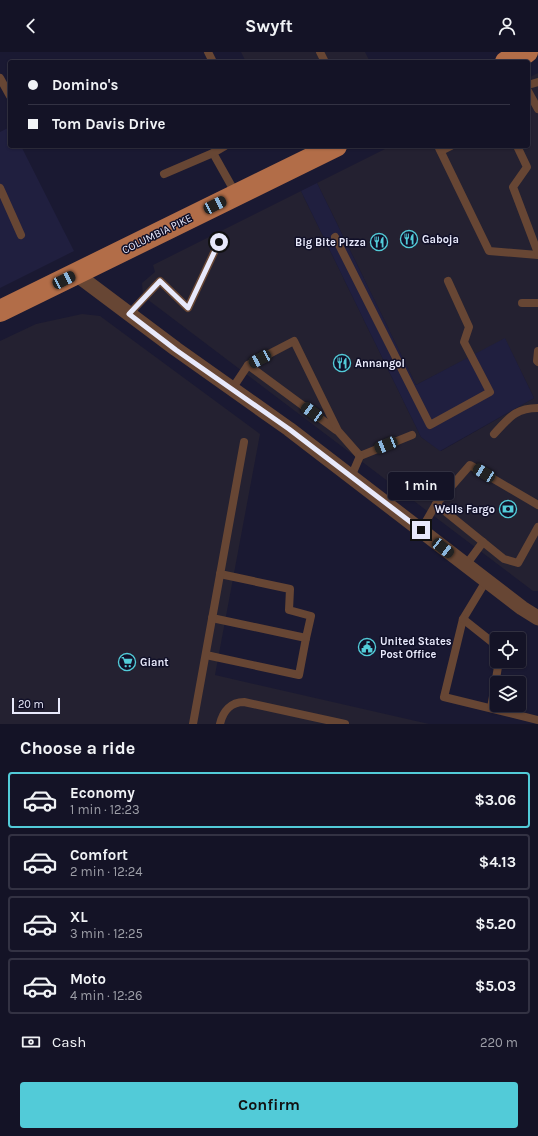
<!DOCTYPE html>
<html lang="en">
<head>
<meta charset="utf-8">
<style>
  body { margin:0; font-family:Karla,sans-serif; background:#212032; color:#f1f3f6; height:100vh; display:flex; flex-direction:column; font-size:15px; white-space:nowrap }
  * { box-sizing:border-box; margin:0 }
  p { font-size:13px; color:#9d9ea7 }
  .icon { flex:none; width:22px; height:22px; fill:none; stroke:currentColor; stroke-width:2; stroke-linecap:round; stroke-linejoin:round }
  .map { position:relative; height:672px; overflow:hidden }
  .panel { display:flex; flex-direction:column; background:#141326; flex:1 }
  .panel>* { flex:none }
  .guide { position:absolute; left:8px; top:8px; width:522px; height:88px; border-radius:4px; box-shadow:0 1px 3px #0004,0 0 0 1px #333243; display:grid; align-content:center; height:88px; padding:0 20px; background:#141326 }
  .fabs { position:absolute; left:490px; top:580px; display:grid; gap:8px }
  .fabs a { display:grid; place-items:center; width:36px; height:36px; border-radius:4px; background:#141326; box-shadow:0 1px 3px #0004,0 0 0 1px #333243; font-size:20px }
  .scale { position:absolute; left:12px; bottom:10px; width:48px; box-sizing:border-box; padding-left:4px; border:2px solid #e8e9fb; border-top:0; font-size:11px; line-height:14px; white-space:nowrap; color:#e8e9fb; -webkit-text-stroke:3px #111028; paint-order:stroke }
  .end { position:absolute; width:18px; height:18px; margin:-9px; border:5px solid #e8e9fb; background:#111; box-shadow:0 0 0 2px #111 }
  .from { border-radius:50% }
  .bubble { position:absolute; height:28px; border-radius:4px; background:#141326; box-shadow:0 1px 3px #0004,0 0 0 1px #333243; font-size:13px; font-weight:700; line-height:28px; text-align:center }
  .car { position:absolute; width:12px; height:24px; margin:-12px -6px; border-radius:5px; box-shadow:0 0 3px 1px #0007; background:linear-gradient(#222 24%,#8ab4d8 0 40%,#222 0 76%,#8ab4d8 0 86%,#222 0) }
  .guide b { display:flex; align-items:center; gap:14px; height:38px; font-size:15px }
  .guide b+b { border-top:1px solid #333243 }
  .guide i { width:10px; height:10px; background:#f1f3f6 }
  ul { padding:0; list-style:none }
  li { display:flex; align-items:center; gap:12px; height:56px; margin:0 8px 6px; padding:0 12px; border:2px solid #333243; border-radius:4px }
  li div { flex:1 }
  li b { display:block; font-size:15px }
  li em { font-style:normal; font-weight:700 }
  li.on { border-color:#52cbd8 }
  li>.icon { width:36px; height:36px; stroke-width:1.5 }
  h2 { padding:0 20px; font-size:18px; line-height:48px }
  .pay { display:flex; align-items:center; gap:10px; height:44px; padding:0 20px; font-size:15px }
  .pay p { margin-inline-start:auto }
  .action { display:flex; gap:8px; margin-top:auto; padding:8px 20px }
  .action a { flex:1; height:46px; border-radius:4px; background:#52cbd8; color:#111; font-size:16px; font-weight:700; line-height:46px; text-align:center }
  header { display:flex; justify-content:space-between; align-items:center; height:52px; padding:0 20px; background:#141326; font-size:18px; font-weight:700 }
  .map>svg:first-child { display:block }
</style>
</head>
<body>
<header><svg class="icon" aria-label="back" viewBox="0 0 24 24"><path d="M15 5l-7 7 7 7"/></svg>Swyft<svg class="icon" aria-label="person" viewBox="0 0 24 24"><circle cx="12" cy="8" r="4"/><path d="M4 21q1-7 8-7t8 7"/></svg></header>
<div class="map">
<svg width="538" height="672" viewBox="0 0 538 672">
  <rect width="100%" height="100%" fill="#1a1932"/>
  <g fill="#242131">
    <path d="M 241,0 L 365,0 L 370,10 L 246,10 Z"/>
    <path d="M 538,21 L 538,539 L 533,539 L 143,244 L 142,231 L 155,220 L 153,213 L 301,139 L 421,385 L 441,399 L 534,346 L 505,287 L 416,333 L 317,131 L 391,94 L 528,94 L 528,26 Z"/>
    <path d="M 82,262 L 100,264 L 260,382 L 215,623 L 429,672 L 0,672 L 0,289 L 36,272 Z"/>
  </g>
  <g fill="#201f3f">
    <path d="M 10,75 L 10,94 L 21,94 L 74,199 L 0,236 L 0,80 Z"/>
    <path d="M 317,131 L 416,333 L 505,286 L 534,346 L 440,399 L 421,385 L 301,139 Z"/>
  </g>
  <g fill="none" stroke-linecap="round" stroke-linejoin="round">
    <g stroke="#674634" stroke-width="8">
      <path d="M 208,0 L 213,10"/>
      <path d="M 320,0 L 325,10"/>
      <path d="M 0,26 L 10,44"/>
      <path d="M 528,33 L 538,30"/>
      <path d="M 528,39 L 538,57"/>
      <path d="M 438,94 L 489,199 L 538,203"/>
      <path d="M 517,94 L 527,115 L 513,135 L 538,201"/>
      <path d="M 441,99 L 451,94"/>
      <path d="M 213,101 L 236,142"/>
      <path d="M 164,122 L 213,101 L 225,94"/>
      <path d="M 0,136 L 21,183"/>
      <path d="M 335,185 L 430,373 L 490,340 L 464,290 L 469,275 L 448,229"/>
      <path d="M 522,251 L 538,251"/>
      <path d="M 129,262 L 160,229 L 188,256 L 219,190"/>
      <path d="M 538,299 L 537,309 L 538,310"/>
      <path d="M 248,313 L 336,378"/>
      <path d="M 232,337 L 248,313 L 294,289 L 338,379 L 360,404 L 412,383"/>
      <path d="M 494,382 C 509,366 515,356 538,356"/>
      <path d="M 351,425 L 360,404"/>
      <path d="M 436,452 L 470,413 L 538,453"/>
      <path d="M 421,478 L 436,452 L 504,507 L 518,511 L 538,475"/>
      <path d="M 466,513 L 483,490"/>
      <path d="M 220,522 L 290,537 L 289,558 L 311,564 L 306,586"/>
      <path d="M 486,529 L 463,567 L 444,645 L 538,668"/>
      <path d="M 463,567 L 497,594"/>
      <path d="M 206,603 L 299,623 L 306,586 L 212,566"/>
      <path d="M 491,656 L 499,609"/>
      <path d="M 193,672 L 244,390"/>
      <path d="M 220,672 C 223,659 231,650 244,650 L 345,672"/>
    </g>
    <path stroke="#674634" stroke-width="15" d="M 76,222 L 176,297 L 289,377 L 522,556 L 538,566"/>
    <g stroke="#b26d48" stroke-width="22">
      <path d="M 506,10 L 527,0"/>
      <path d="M 0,259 L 336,94"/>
    </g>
  </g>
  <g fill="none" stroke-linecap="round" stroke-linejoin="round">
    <path stroke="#e8e9fb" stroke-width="5" d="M 219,190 L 188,256 L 160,229 L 129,262 L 176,298 L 289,377 L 421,478"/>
  </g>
  <defs>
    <g id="restaurant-ring" transform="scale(0.9)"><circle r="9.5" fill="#111028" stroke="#52cbd8" stroke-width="1.5"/><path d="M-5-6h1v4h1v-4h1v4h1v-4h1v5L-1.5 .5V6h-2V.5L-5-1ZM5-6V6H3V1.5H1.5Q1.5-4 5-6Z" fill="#52cbd8"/></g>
    <g id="bank-ring" transform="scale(0.9)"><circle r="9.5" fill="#111028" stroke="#52cbd8" stroke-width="1.5"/><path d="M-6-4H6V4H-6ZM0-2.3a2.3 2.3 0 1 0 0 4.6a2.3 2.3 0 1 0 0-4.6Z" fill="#52cbd8"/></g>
    <g id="civic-ring" transform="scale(0.9)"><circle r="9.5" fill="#111028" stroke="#52cbd8" stroke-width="1.5"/><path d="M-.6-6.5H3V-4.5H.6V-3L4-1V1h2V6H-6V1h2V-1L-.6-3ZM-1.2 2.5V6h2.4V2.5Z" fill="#52cbd8"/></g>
    <g id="supermarket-ring" transform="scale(0.9)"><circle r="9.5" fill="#111028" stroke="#52cbd8" stroke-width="1.5"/><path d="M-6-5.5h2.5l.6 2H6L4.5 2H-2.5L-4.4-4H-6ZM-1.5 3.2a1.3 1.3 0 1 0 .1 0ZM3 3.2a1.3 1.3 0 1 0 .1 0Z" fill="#52cbd8"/></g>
  </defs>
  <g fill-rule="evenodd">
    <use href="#restaurant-ring" x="409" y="187"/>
    <use href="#restaurant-ring" x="379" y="190"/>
    <use href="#restaurant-ring" x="342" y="311"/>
    <use href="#bank-ring" x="508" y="457"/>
    <use href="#civic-ring" x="367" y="595"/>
    <use href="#supermarket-ring" x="127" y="610"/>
  </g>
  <g text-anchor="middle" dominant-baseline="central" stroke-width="3" stroke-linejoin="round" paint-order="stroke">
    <g font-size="11" fill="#e8e9fb" stroke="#111028">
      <text transform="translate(157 182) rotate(-26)">COLUMBIA PIKE</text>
    </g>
    <g font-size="11" font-weight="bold" fill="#e8e9fb" stroke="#111028" text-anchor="start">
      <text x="422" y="187">Gaboja</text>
      <text x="366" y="190" text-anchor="end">Big Bite Pizza</text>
      <text x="355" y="311">Annangol</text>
      <text x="495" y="457" text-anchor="end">Wells Fargo</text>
      <text x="380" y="589">United States<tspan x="380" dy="13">Post Office</tspan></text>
      <text x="140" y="610">Giant</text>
    </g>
  </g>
</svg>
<div class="fabs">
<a><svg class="icon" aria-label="locate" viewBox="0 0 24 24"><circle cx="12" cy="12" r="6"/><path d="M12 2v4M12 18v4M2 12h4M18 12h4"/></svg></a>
<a><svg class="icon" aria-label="layers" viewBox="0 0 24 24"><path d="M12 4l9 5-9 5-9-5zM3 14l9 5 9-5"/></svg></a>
</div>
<div class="scale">20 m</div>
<i class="end from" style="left:219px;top:190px"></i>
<i class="end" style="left:421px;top:478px"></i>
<div class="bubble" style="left:388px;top:420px;width:66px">1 min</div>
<i class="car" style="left:215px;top:153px;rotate:64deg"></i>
<i class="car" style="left:64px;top:228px;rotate:64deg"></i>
<i class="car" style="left:260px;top:307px;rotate:242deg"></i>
<i class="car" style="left:312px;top:360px;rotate:306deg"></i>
<i class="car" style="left:386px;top:393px;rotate:248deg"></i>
<i class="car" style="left:484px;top:421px;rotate:301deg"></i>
<i class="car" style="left:443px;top:496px;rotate:128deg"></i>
<div class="guide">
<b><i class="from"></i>Domino's</b>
<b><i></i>Tom Davis Drive</b>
</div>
</div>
<section class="panel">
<h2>Choose a ride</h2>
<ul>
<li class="on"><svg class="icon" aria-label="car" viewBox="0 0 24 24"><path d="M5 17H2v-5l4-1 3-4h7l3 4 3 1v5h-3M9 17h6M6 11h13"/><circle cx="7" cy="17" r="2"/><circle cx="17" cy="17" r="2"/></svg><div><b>Economy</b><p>1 min · 12:23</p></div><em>$3.06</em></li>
<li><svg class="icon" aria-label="car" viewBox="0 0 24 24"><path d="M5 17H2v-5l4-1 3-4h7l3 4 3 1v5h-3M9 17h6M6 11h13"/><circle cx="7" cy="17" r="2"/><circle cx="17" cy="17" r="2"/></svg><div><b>Comfort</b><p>2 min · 12:24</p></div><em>$4.13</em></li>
<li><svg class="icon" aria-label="car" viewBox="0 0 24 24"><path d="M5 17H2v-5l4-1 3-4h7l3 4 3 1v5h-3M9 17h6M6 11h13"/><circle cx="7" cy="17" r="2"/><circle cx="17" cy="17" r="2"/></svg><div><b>XL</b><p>3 min · 12:25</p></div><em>$5.20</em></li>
<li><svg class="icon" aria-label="car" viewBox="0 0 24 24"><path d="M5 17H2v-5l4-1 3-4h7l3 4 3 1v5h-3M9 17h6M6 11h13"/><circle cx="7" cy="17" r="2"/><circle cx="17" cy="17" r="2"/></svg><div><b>Moto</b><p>4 min · 12:26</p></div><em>$5.03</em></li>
</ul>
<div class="pay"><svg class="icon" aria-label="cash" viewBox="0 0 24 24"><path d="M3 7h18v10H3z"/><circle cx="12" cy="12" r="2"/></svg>Cash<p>220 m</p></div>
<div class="action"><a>Confirm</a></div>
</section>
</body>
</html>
